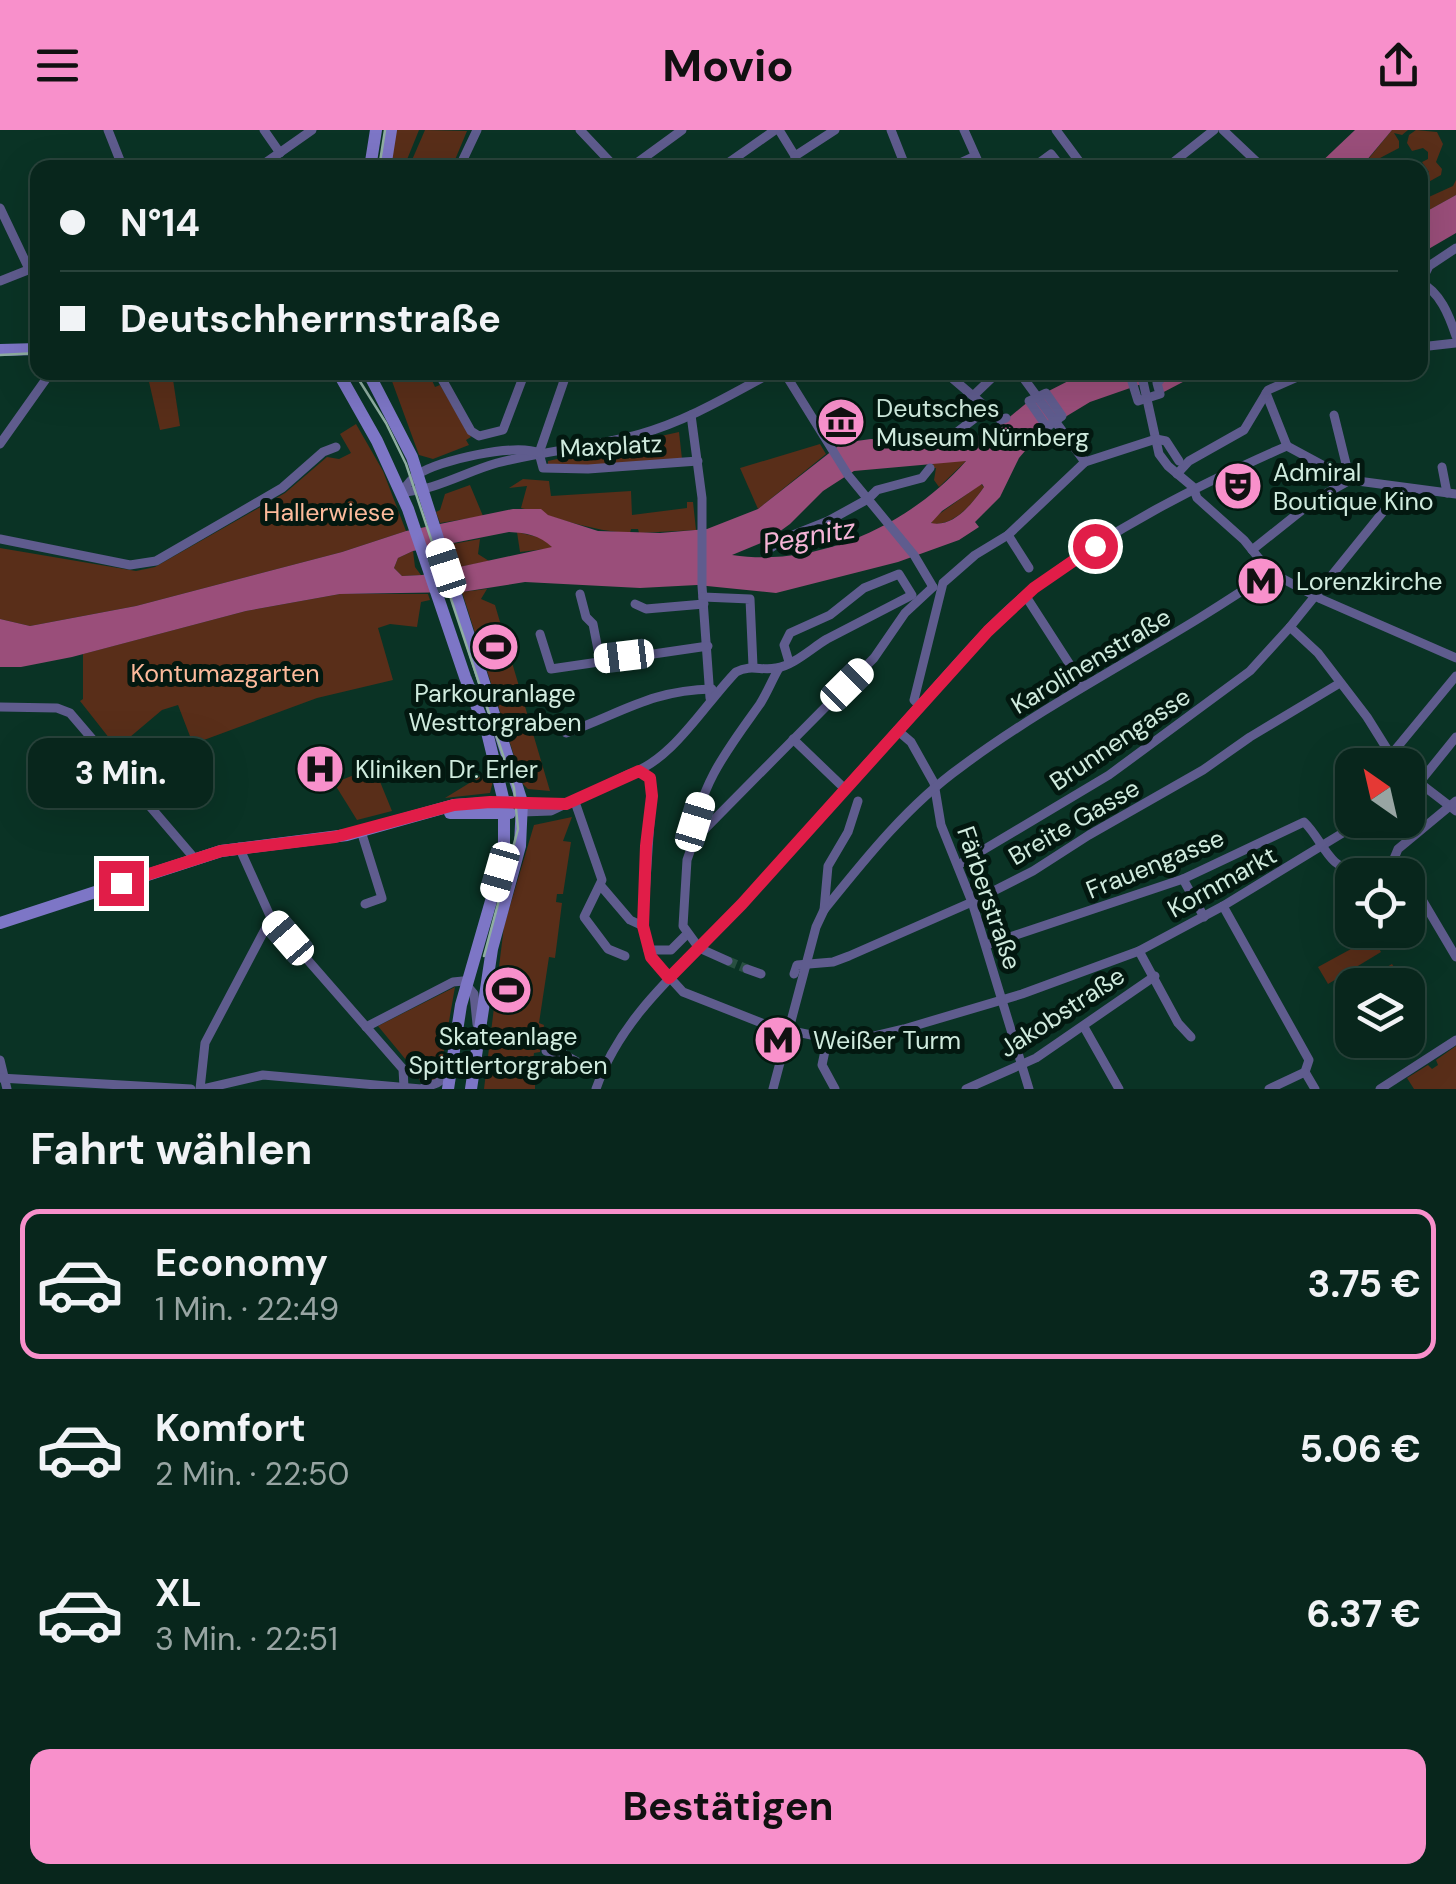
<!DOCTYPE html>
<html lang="de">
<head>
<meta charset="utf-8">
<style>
  body { margin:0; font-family:"DM Sans",sans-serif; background:#163229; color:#f1f3f6; height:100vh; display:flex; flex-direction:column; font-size:38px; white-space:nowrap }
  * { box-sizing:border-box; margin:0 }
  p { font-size:32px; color:#98a5a3 }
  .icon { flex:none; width:55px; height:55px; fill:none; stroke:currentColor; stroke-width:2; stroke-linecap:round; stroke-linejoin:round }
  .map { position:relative; height:959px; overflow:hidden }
  .drawer { display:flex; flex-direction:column; background:#08261c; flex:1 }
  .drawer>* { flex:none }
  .banner { position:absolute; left:30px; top:30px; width:1398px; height:220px; border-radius:20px; box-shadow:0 10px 40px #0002,0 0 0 2px #29433b; display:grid; align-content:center; height:220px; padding:0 30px; background:#08261c }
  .needle { width:65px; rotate:326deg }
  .controls { position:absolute; left:1335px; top:618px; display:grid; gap:20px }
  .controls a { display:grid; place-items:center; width:90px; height:90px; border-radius:20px; background:#08261c; box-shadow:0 10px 40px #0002,0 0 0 2px #29433b; font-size:50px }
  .end { position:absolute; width:45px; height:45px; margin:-22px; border:12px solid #e11d48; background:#fff; box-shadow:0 0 0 5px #fff }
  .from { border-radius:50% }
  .bubble { position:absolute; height:70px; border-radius:20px; background:#08261c; box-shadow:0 10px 40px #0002,0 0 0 2px #29433b; font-size:32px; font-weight:700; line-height:70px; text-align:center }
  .car { position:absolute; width:30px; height:60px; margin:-30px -15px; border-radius:12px; box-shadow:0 0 8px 2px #0007; background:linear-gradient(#fff 24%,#345 0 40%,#fff 0 76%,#345 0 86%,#fff 0) }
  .banner b { display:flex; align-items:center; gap:35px; height:95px; font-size:38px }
  .banner b+b { border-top:2px solid #29433b }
  .banner i { width:25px; height:25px; background:#f1f3f6 }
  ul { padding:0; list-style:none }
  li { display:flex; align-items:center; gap:30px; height:150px; margin:0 20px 15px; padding:0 10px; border:5px solid transparent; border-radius:20px }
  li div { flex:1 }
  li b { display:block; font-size:38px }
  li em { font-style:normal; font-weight:700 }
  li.selected { border-color:#f890cb }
  li>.icon { width:90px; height:90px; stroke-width:1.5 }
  h2 { padding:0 30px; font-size:45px; line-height:120px }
  .primary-button { display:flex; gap:20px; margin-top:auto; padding:20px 30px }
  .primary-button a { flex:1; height:115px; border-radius:20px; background:#f890cb; color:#111; font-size:40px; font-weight:700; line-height:115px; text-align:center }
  header { display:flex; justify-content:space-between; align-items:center; height:130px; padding:0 30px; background:#f890cb; color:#111; font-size:45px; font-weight:700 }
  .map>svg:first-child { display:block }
</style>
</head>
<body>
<header><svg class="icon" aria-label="menu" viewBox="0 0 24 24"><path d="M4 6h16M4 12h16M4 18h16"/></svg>Movio<svg class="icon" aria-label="share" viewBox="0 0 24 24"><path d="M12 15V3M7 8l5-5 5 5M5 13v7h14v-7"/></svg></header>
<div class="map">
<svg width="1456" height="959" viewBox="0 0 1456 959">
  <rect width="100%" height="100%" fill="#0a3325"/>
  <g fill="#592e19">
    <path d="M 395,0 L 419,0 L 404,37 L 389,38 Z"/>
    <path d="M 425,0 L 467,1 L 452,37 L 409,37 Z"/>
    <path d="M 1392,0 L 1408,0 L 1402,5 L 1394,3 L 1399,11 L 1399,18 L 1380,28 L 1373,37 L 1361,38 Z"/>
    <path d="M 1416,0 L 1437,2 L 1443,14 L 1436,32 L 1442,39 L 1441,45 L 1423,55 L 1420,54 L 1420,48 L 1429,42 L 1422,32 L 1428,29 L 1428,22 L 1423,18 L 1412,21 L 1407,13 L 1409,5 Z"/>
    <path d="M 1456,50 L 1456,65 L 1420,85 L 1420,71 L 1453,56 Z"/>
    <path d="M 147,243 L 172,243 L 180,296 L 160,300 Z"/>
    <path d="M 389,243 L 432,243 L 429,244 L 435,257 L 440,255 L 471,307 L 466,310 L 469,315 L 433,329 L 419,325 Z"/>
    <path d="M 356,294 L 383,341 L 406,401 L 342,422 L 136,476 L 30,496 L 0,489 L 0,418 L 136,441 L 155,437 L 285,363 L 327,327 L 339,329 L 351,323 L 340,304 Z"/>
    <path d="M 679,302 L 682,329 L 588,336 L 548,335 L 548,331 Z"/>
    <path d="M 820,314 L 826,324 L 758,379 L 740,338 Z"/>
    <path d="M 967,330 L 939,357 L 934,350 L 936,338 L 932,338 L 933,333 Z"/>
    <path d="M 523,349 L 549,351 L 551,366 L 631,361 L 632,385 L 687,378 L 687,372 L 693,372 L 696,400 L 639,403 L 638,399 L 631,399 L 630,403 C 591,401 559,388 521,378 L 527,356 L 509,358 Z"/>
    <path d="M 981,354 L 984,357 C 971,375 955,395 932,394 L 931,390 Z"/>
    <path d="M 470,355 L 483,386 L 440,393 L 436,382 L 440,380 L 445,364 Z"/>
    <path d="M 517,402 L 542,408 L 554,418 L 520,422 Z"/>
    <path d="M 480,409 L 478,424 L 489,431 L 454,438 L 454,427 L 447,415 Z"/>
    <path d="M 413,421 L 415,437 L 421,445 L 402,446 L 394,438 L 398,428 Z"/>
    <path d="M 487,459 L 481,469 L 495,475 L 550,661 L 528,659 L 523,654 L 462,462 Z"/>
    <path d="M 340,464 L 428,464 L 430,470 L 421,472 L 417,497 L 390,494 L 378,498 L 393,550 L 317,568 L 193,614 L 178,575 L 162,580 L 117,618 L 80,571 L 83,569 L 83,524 L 246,481 Z"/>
    <path d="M 374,637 L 392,681 L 357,690 L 334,653 Z"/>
    <path d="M 489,641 L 493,651 L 490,663 L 445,668 Z"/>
    <path d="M 572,687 L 563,711 L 571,712 L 563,764 L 557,764 L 556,772 L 562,773 L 555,828 L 549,827 L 539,893 L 544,895 L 540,922 L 534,923 L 530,953 L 535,955 L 535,959 L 484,959 L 504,796 L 534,695 Z"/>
    <path d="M 1373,807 L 1381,822 L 1328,854 L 1318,837 Z"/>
    <path d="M 1392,834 L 1405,855 L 1356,855 Z"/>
    <path d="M 455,857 L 440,943 L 435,952 L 421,953 L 416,942 L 378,896 Z"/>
    <path d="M 1456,916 L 1456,959 L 1414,959 L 1407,948 L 1428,935 L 1432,939 L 1438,935 L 1436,930 Z"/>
  </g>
  <g fill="#9a4e7a" fill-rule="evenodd">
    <path d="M 1355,0 L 1392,0 L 1361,37 L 1316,37 Z"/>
    <path d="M 1456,65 L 1456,103 L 1420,124 L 1420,85 Z"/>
    <path d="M 1084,243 L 1200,243 L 1160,264 L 1156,249 L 1090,272 L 1042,301 L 1019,328 L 1000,367 L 975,392 L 979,397 L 959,410 L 898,432 L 776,463 L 697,455 L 640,458 L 525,452 L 462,462 L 340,464 L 246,481 L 72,527 L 21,537 L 0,537 L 0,489 L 30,496 L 136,476 L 342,422 L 406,401 L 513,379 L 541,379 L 548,385 L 598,401 L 660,403 L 707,399 L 758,379 L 842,313 L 871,309 L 929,313 L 981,305 L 1000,295 L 1029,271 ZM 966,331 C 911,394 818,438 732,425 L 768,410 L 790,394 L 823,361 L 854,341 ZM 982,354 L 984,357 C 972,374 953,398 931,393 L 942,381 ZM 509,402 C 527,403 539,405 552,417 L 422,445 L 402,446 L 394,438 L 398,428 L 413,421 Z"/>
  </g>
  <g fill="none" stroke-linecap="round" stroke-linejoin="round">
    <path stroke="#284f41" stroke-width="9" stroke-dasharray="9 4.5" stroke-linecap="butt" d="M 728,831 L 747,839"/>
    <g stroke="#5f5c8e" stroke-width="9">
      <path d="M 108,0 L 123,38"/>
      <path d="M 264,0 L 280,23"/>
      <path d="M 580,0 L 616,38"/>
      <path d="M 779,0 L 795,26 L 794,38"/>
      <path d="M 891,0 L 906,38"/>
      <path d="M 964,0 L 981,38"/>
      <path d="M 1056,0 L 1084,38"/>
      <path d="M 1223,0 L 1259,34 L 1276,38"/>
      <path d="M 795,26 L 835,0"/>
      <path d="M 258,38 L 312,0"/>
      <path d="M 459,38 L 477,0"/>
      <path d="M 630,38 L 682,0"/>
      <path d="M 721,38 L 775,0"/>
      <path d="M 949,38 L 975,26"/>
      <path d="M 1032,38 L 1051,24 L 1062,38"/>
      <path d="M 1166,38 L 1214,0"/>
      <path d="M 0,78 L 29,139"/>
      <path d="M 0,151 L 38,136"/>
      <path d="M 1420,152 C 1440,162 1449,185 1456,206"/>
      <path d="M 1421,152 L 1429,136 L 1456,118"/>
      <path d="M 1420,217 L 1456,213"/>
      <path d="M 438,242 L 471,301 L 479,306 L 503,300 L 525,242"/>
      <path d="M 567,242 L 539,323 L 543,338 L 588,339 L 698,331"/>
      <path d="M 784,242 L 848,345 L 914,425 L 933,457"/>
      <path d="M 945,242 L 1001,290 L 1006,288"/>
      <path d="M 1019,242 L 1085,332"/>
      <path d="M 1129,242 L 1138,271 L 1160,264 L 1157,253 L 1160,250 L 1156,249 L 1155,242"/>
      <path d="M 1141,242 L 1159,324 L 1168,336 L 1193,357 L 1197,368 L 1244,410 L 1270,442 L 1321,469 L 1456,528"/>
      <path d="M 1046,263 L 1062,286 L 1047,297 L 1029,271 Z"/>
      <path d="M 1266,263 L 1287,316"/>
      <path d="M 974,265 L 998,242"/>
      <path d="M 691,285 L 702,368 L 702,456 L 710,568"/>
      <path d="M 1334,285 L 1350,350"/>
      <path d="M 936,311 L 952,306 L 988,278"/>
      <path d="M 0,314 L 51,242"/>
      <path d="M 1287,316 L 1350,350 L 1456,364"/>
      <path d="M 1442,337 L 1447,363"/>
      <path d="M 1177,344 L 1189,331 L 1244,300 L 1268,260 L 1309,242"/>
      <path d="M 402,362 C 434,361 465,342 497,333 C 544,321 593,317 640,304 C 687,291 730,265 773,242"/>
      <path d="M 402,362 C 406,356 411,349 417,345 C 438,330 516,313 539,323"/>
      <path d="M 1008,405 L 1029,438"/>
      <path d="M 0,409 L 130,435 L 156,431 L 282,358 L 323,322 L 336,317"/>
      <path d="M 772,417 L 783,409 L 828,391 L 868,369 L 877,360 L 922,348 L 930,338"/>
      <path d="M 1252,420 L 1316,369 L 1350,350"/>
      <path d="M 580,464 L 586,487 L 593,494 L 600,530"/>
      <path d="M 1025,465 L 1083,555"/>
      <path d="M 703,467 L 750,469 L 753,536"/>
      <path d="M 635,474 L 646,479 L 704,474"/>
      <path d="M 1290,497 L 1318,523 L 1367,587 L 1397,635"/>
      <path d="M 540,504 L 551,539 L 708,516"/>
      <path d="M 919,575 L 914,570 L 943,453 L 975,425 L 1008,405 L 1085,332 L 1156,309 L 1166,311 L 1179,331"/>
      <path d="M 0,577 L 57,578 L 70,583 L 195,729"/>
      <path d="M 897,600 L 911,612 L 934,653 L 941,695 L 972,772 L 1029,959"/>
      <path d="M 566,603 C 620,584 651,560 712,559"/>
      <path d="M 793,609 L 844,658"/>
      <path d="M 1390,626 L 1456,546"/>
      <path d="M 642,642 L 650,648 L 652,660 L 643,796 L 651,827 L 683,862 L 772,897 L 836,910 L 862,909 L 904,899 L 1022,864 L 1139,821 L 1223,776 L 1364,690"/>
      <path d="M 1408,644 L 1456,681"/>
      <path d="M 1408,660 L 1419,653 L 1456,607"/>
      <path d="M 522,672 L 563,674"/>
      <path d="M 575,672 L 602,750 L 584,787 L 608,819 L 625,826"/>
      <path d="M 522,682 L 551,681 L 629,644 C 672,631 704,575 736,542 C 751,534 761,541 776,538 C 793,536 813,517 827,509 L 912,465 L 899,444 L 864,458 L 830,485 L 790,503 L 784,515 L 789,532"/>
      <path d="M 361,701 L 382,768 L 365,774"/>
      <path d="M 694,710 C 697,657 730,616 760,574 C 767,563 772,550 779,538"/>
      <path d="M 239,717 L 271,788 L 403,939 L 404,957"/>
      <path d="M 1393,731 L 1398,719 L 1456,671"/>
      <path d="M 958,735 L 1109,645 L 1250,541 L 1290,497 L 1391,372 L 1413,359"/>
      <path d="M 1183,749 L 1204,787"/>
      <path d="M 601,756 L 630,790 L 643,796"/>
      <path d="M 1223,776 L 1309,930 L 1305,942 L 1315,959"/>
      <path d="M 824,780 C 865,729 908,675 961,637 C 1059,564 1170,512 1270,442"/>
      <path d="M 986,815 L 1183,749 L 1304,692 C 1316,703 1323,721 1335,732 C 1352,747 1382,726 1401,734 L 1456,827"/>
      <path d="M 648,820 L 671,820 L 687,804"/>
      <path d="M 1139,821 L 1178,893 L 1191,907"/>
      <path d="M 728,831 L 699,818 L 683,796 L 687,730 L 694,710 L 874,528 L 905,483 L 933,457"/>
      <path d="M 747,839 L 761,844"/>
      <path d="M 794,844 L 797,835 L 833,832 L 849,826 L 972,772 L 1033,741 L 1089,705 L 1203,640 L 1250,607 L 1340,553"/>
      <path d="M 366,897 L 453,852 L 463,851 L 474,864 L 477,894"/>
      <path d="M 1084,897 L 1119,959"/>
      <path d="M 833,911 L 826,916 L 822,935 L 835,959"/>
      <path d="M 546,921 L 563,924 L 600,945"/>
      <path d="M 0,930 L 7,959"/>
      <path d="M 0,948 L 191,959"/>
      <path d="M 200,959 L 205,913 L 271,788"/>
      <path d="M 203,959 L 263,945 L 421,959 L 437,953 L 450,944"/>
      <path d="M 596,959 C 622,881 693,829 746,770 C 803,705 860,641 918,577 C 955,536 992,490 1035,457 C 1113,398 1198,355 1287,316"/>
      <path d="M 773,959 L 816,797 L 824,780 L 828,736 L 848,702 L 858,671"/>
      <path d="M 966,959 L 1036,928 L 1155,846"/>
      <path d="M 1269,959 L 1305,942"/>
      <path d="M 1380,959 L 1456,910"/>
    </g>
    <g stroke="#7d76c6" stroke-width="12">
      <path d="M 370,38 L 376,0"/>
      <path d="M 385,38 L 391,0"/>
      <path d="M 0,220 L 38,219"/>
      <path d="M 338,242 L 377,311 L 408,379 L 465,547 L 487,602 L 504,672 L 504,726 L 461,875 L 448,959"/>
      <path d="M 368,242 L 412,327 L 522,672 L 520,716 L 492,819 L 471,959"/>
      <path d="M 450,683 L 510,683"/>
      <path d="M 0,793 L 221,721 L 347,705 L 454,675 L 511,672"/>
    </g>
    <g stroke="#8faea1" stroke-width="2.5">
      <path d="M 379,38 L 385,0"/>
      <path d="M 0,225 L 38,223"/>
      <path d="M 354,242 L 386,293 L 406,334 L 514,658 L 518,699 L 484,826"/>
    </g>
  </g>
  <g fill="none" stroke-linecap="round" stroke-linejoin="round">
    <path stroke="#e11d48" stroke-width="12" d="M 121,753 L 221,721 L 335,707 L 454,675 L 490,672 L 566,674 L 639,641 L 650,648 L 652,666 L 646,716 L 643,796 L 651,827 L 669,848 L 742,774 L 988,501 L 1034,458 L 1095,416"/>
  </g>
  <defs>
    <g id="museum-disc" transform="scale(2.5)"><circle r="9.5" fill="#f890cb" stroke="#031810"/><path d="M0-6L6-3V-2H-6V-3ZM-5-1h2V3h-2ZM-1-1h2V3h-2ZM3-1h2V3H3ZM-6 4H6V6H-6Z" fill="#111"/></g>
    <g id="theatre-disc" transform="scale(2.5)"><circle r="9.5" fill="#f890cb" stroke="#031810"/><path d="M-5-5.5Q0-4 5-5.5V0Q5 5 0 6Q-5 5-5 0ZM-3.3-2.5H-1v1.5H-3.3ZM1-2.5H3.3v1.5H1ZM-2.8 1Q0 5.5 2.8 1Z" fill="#111"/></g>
    <g id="metro-disc" transform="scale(2.5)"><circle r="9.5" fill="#f890cb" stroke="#031810"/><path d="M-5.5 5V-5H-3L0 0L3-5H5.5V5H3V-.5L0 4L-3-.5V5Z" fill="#111"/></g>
    <g id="stadium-disc" transform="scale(2.5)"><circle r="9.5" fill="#f890cb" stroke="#031810"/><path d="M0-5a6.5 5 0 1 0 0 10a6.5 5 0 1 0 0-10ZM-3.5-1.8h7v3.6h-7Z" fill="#111"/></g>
    <g id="hospital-disc" transform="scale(2.5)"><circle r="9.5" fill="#f890cb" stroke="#031810"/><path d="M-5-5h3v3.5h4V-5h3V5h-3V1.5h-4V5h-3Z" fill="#111"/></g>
  </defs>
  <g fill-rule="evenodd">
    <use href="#museum-disc" x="841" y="292"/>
    <use href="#theatre-disc" x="1238" y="356"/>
    <use href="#metro-disc" x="1261" y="451"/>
    <use href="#stadium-disc" x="495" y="517"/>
    <use href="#hospital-disc" x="320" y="639"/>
    <use href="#stadium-disc" x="508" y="860"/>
    <use href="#metro-disc" x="778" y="910"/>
  </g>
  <g text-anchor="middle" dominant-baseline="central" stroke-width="10" stroke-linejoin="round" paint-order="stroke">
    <g font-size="25" fill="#d0ebde" stroke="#031810" text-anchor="start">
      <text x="876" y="278">Deutsches<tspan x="876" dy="29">Museum Nürnberg</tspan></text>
      <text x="1273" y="342">Admiral<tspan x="1273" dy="29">Boutique Kino</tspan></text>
      <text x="1296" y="451">Lorenzkirche</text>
      <text x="495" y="563" text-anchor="middle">Parkouranlage<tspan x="495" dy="29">Westtorgraben</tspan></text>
      <text x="355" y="639">Kliniken Dr. Erler</text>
      <text x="508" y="906" text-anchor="middle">Skateanlage<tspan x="508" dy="29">Spittlertorgraben</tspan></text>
      <text x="813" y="910">Weißer Turm</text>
    </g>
    <g font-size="25" fill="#d0ebde" stroke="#031810">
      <text transform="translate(611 316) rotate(-3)">Maxplatz</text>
      <text transform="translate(1091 531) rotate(-31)">Karolinenstraße</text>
      <text transform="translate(1120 609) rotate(-34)">Brunnengasse</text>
      <text transform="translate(1074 692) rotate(-30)">Breite Gasse</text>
      <text transform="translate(1155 734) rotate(-22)">Frauengasse</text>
      <text transform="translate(1222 752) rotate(-29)">Kornmarkt</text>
      <text transform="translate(989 768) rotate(71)">Färberstraße</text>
      <text transform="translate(1062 882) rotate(-33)">Jakobstraße</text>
    </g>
    <g font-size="25" fill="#fcba9b" stroke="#031810">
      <text x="329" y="382">Hallerwiese</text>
      <text x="225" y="543">Kontumazgarten</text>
    </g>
    <g font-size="28" font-style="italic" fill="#f5b4d6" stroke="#031810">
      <text transform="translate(809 406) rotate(-10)">Pegnitz</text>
    </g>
  </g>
</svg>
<div class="controls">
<a><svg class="needle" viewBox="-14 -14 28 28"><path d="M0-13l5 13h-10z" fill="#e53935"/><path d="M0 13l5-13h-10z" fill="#98a5a3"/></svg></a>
<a><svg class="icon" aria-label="locate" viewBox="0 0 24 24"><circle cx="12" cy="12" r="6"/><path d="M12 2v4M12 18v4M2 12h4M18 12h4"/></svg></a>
<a><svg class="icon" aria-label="layers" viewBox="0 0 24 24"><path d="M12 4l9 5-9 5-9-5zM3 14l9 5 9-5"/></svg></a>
</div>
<i class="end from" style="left:1095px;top:416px"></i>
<i class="end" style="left:121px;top:753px"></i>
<div class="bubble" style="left:28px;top:608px;width:185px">3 Min.</div>
<i class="car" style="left:446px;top:438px;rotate:342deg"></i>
<i class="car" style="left:624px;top:526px;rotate:263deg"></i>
<i class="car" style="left:847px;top:555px;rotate:45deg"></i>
<i class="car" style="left:695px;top:692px;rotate:17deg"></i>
<i class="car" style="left:500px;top:742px;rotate:196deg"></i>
<i class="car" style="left:288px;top:808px;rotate:319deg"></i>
<div class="banner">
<b><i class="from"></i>N°14</b>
<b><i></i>Deutschherrnstraße</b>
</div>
</div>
<section class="drawer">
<h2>Fahrt wählen</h2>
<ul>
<li class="selected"><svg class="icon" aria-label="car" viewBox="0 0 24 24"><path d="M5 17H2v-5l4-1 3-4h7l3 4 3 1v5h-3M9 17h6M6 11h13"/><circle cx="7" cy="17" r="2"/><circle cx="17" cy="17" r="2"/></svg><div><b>Economy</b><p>1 Min. · 22:49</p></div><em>3.75 €</em></li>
<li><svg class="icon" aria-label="car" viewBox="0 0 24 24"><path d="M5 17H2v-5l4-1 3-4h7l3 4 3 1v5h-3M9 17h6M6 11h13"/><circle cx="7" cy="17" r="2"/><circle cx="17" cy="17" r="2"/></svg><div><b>Komfort</b><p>2 Min. · 22:50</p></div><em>5.06 €</em></li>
<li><svg class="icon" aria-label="car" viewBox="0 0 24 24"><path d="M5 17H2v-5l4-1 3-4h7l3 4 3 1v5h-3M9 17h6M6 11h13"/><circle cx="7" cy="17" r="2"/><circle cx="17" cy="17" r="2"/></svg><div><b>XL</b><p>3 Min. · 22:51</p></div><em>6.37 €</em></li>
</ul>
<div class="primary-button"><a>Bestätigen</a></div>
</section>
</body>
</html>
